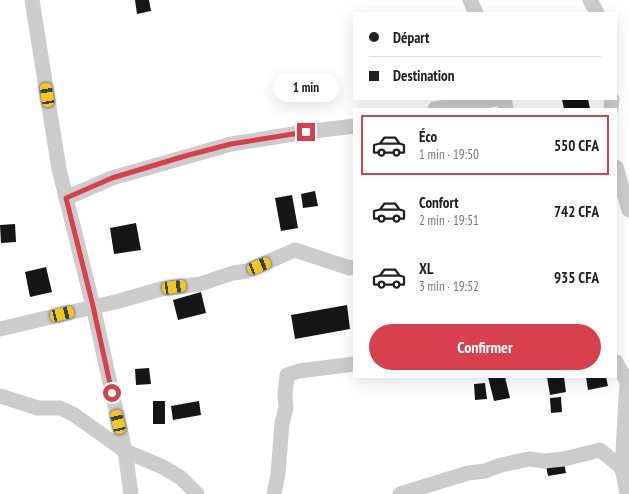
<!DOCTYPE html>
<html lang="fr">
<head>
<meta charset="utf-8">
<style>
  body { margin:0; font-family:"PT Sans Narrow",sans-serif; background:#f2f2f2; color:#202124; height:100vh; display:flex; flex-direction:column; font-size:15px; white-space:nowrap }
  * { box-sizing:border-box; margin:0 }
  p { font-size:13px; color:#757577 }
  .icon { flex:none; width:22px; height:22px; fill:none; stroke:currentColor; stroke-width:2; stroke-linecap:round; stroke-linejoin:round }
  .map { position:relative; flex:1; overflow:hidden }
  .panel { position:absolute; left:353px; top:108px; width:264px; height:270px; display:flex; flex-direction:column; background:#fff; border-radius:0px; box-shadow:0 4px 16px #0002 }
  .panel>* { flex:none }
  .banner { position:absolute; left:353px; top:12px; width:264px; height:88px; border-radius:0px; box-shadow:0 4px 16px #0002; display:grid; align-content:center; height:88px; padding:0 16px; background:#fff }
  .end { position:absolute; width:18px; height:18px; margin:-9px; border:5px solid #d7404c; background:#fff; box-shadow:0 0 0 2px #fff }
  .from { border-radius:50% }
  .bubble { position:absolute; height:28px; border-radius:14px; background:#fff; box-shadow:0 4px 16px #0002; font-size:13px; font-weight:800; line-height:28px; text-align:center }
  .car { position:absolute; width:12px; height:24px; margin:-12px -6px; border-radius:5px; box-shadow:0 0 3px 1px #0007; background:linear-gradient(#f5c518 24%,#345 0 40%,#f5c518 0 76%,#345 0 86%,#f5c518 0) }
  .banner b { display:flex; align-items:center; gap:14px; height:38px; font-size:15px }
  .banner b+b { border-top:1px solid #e0e0e0 }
  .banner i { width:10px; height:10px; background:#202124 }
  ul { padding:7px 0 0; list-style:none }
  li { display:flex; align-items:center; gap:12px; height:60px; margin:0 8px 6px; padding:0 8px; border:2px solid transparent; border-radius:0px }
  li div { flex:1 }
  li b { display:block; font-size:15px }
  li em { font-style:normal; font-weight:800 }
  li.selected { border-color:#d7404c }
  li>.icon { width:36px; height:36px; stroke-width:1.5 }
  .action { display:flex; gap:8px; margin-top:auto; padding:8px 16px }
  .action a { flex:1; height:46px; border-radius:24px; background:#d7404c; color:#fff; font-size:16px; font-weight:800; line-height:46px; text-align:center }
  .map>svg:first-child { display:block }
</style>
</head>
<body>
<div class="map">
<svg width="629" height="494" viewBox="0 0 629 494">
  <rect width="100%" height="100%" fill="#fff"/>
  <g fill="#161616">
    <path d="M 135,0 L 149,0 L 151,11 L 137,14 Z"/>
    <path d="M 562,99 L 588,99 L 590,109 L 564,109 Z"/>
    <path d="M 315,191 L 318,206 L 303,208 L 301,194 Z"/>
    <path d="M 292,195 L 298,228 L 281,231 L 275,198 Z"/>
    <path d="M 136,223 L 141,250 L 114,254 L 110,228 Z"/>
    <path d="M 15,224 L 16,242 L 1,243 L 0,225 Z"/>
    <path d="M 46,267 L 52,292 L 30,297 L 25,272 Z"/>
    <path d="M 201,292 L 206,313 L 178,320 L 173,300 Z"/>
    <path d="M 347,305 L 350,329 L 295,339 L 291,315 Z"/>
    <path d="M 149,368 L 151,384 L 136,385 L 135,369 Z"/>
    <path d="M 488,377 L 505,377 L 510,398 L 494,401 Z"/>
    <path d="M 547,377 L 564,377 L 566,392 L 550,395 Z"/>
    <path d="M 586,377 L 606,377 L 608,386 L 588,390 Z"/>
    <path d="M 485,383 L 487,399 L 475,400 L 474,384 Z"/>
    <path d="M 561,397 L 562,412 L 551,413 L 550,398 Z"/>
    <rect x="153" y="401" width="12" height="23"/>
    <path d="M 199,401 L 201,415 L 173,420 L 171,406 Z"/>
    <path d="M 564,463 L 566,473 L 548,476 L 546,466 Z"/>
  </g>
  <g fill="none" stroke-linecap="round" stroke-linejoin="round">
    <g stroke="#ccc" stroke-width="15">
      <path d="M 32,0 L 59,169 L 93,306 L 125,451 L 131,494"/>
      <path d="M 470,0 L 476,13"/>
      <path d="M 590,0 L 597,13"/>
      <path d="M 504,99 L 506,109"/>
      <path d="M 435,109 L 496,99"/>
      <path d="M 611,109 L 612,99"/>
      <path d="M 616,167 L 629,210"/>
      <path d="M 66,198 L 112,178 L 231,144 L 306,132 L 354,126"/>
      <path d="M 0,329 L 119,301 L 161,289 L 200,284 L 233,273 L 247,271 L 295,250 L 350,268 L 354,267"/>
      <path d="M 616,362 L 627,382 L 622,468 L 627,494"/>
      <path d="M 0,396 L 38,408 L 60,408 L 73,414 L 125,451 L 163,467 L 181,478 L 197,494"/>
      <path d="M 274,494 L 278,474 L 282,423 L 286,408 L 285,395 L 287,375 L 299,371 L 354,364"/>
      <path d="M 400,494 L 468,473 L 485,471 L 501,465 L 529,459 L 544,461 L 564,459 L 600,450 L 622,468"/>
    </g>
  </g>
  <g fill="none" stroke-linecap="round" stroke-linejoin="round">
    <path stroke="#d7404c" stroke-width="5" d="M 112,393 L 93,306 L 66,198 L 112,178 L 185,156 L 231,144 L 306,132"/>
  </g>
</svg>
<i class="end from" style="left:112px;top:393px"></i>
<i class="end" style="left:306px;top:132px"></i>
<div class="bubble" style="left:273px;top:74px;width:66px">1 min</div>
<i class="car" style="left:47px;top:95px;rotate:351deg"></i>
<i class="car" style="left:259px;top:266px;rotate:68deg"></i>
<i class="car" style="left:174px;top:287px;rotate:82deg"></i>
<i class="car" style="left:62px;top:314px;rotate:76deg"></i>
<i class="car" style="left:118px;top:422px;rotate:347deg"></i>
<div class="banner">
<b><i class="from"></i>Départ</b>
<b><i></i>Destination</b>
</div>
<section class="panel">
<ul>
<li class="selected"><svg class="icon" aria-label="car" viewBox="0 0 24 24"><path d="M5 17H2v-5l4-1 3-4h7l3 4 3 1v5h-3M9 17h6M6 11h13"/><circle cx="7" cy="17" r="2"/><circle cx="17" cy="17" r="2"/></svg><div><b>Éco</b><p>1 min · 19:50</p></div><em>550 CFA</em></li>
<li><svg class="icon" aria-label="car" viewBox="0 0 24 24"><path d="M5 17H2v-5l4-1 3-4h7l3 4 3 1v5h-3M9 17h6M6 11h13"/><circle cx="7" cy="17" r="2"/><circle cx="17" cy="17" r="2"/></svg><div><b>Confort</b><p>2 min · 19:51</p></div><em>742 CFA</em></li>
<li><svg class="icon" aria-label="car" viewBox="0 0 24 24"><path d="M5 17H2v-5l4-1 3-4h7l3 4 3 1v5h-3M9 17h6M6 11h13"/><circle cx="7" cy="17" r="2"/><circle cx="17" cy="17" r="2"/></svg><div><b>XL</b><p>3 min · 19:52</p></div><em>935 CFA</em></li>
</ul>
<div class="action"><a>Confirmer</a></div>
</section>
</div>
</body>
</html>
